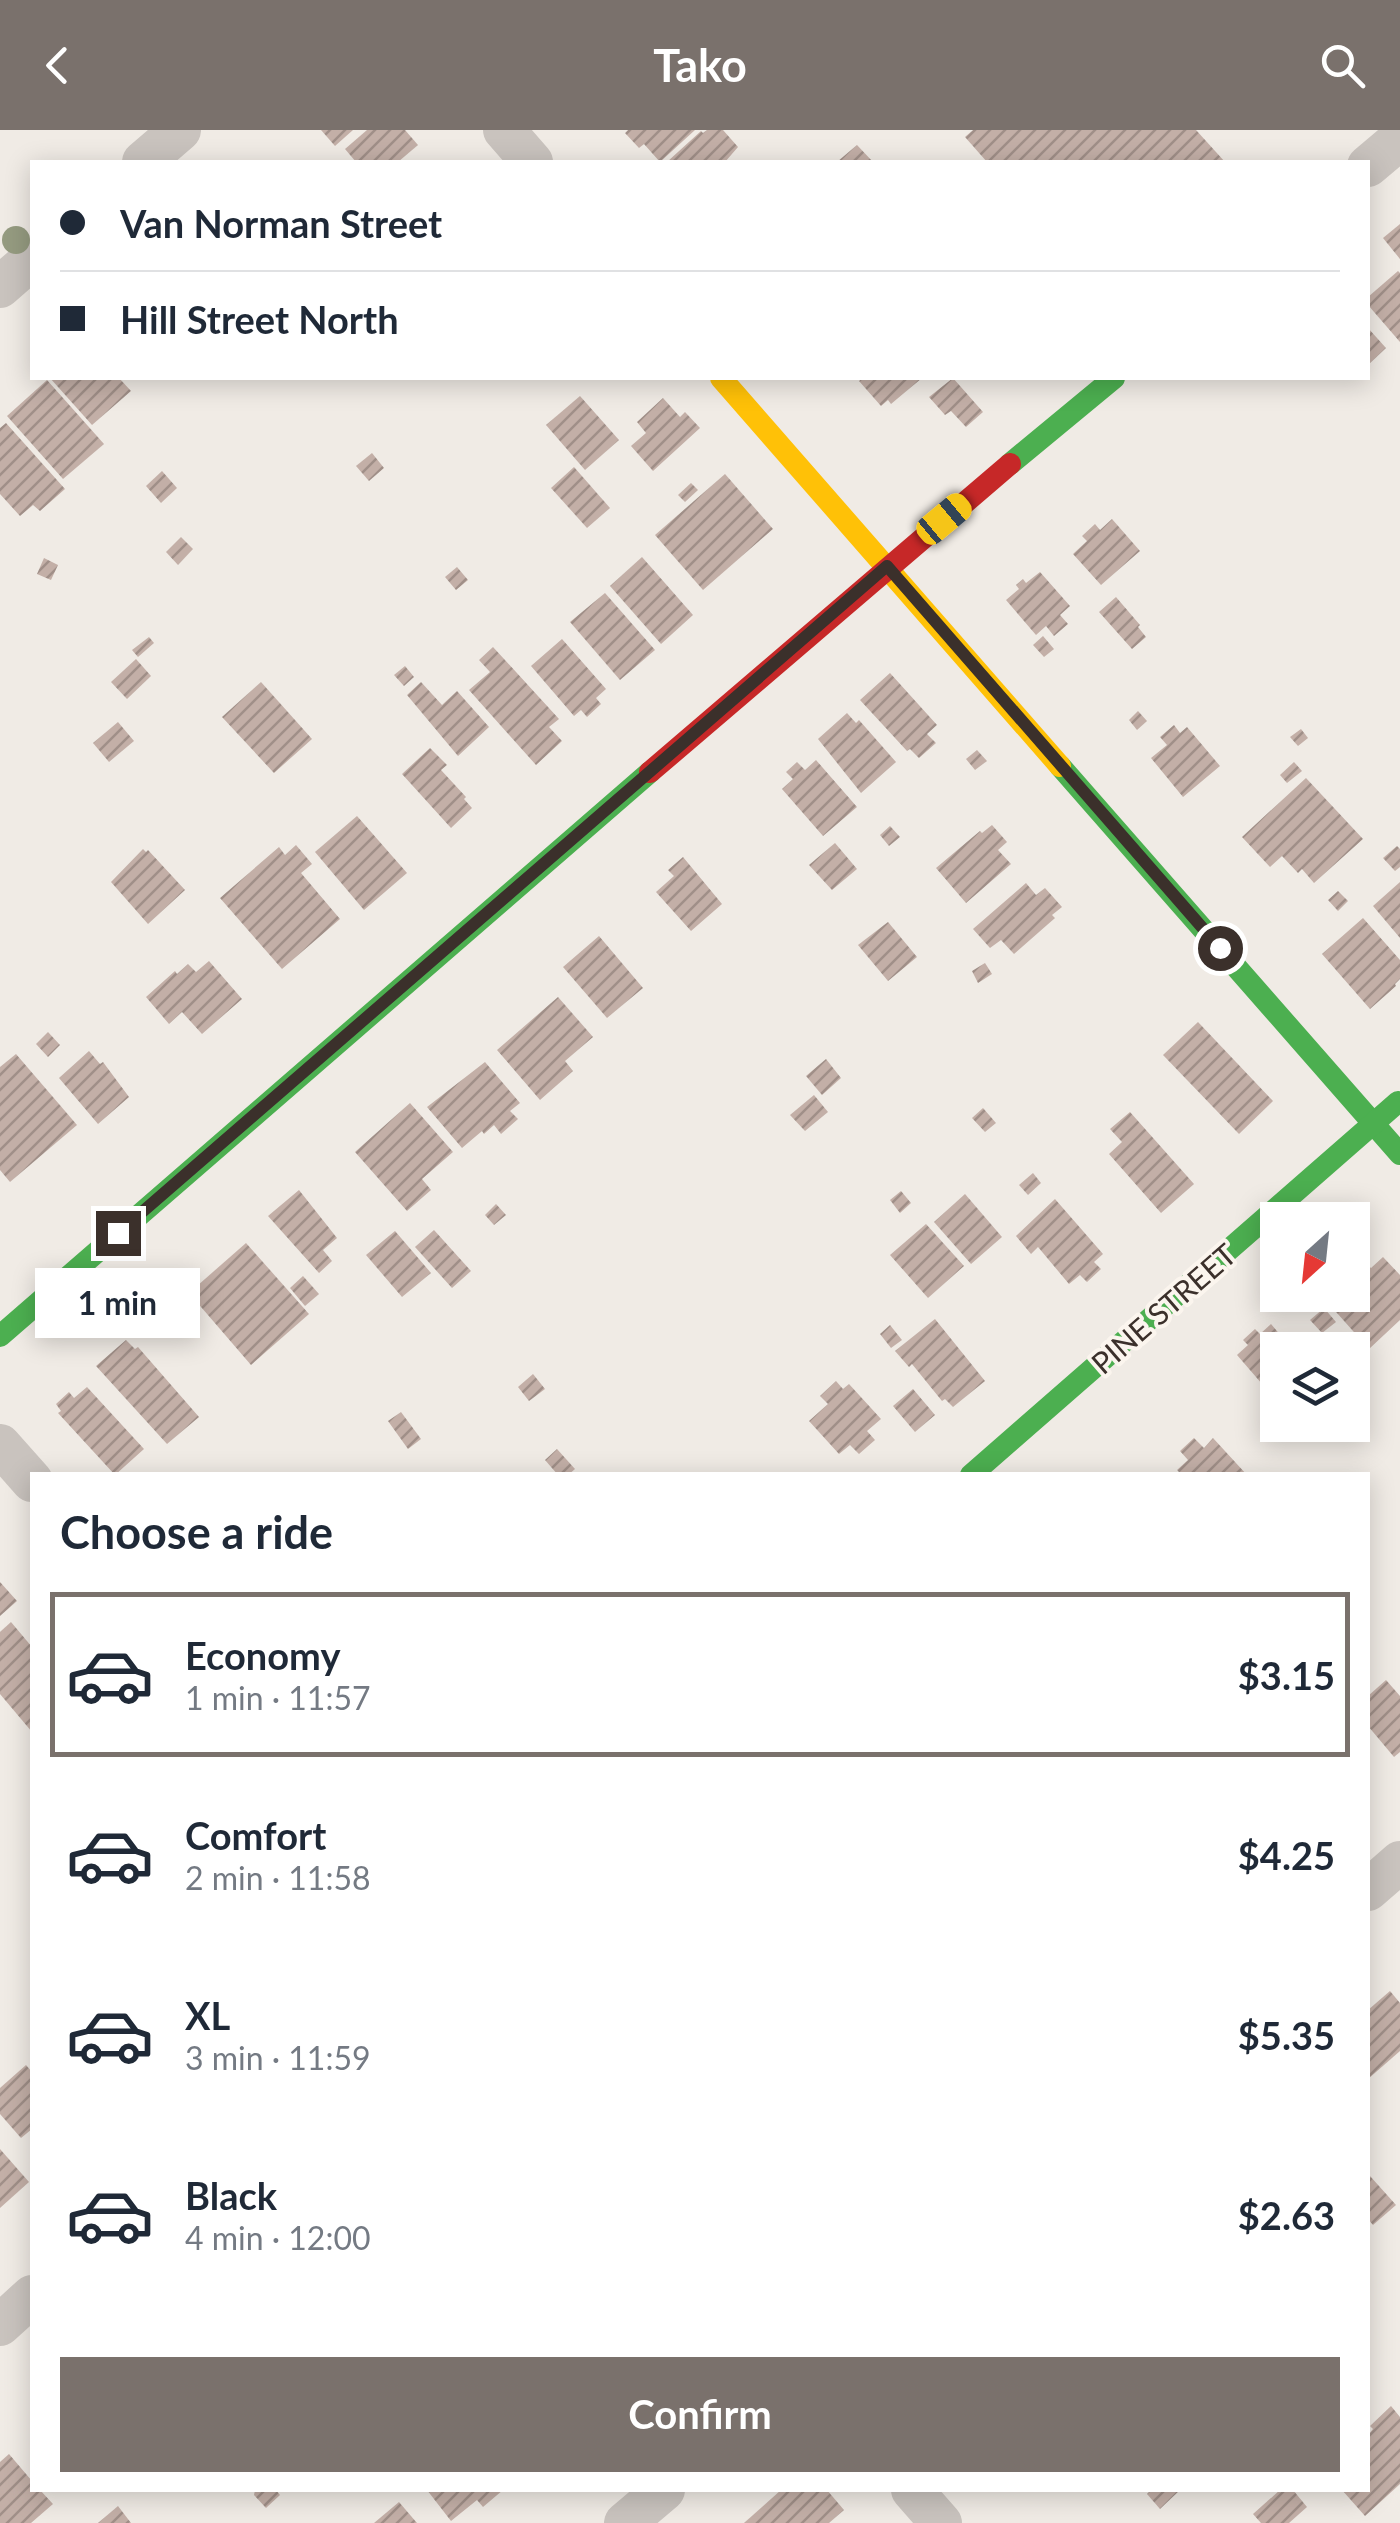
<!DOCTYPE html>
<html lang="en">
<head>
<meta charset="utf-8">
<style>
  body { margin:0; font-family:Lato,sans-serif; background:#f6f6f7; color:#1f2937; height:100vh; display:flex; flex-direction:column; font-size:38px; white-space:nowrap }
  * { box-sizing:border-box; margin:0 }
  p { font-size:32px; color:#747a83 }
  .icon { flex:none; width:55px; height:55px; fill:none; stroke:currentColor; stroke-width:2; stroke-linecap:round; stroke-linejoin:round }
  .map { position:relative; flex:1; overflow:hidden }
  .sheet { position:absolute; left:30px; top:1342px; width:1340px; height:1020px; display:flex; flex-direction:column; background:#fff; border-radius:0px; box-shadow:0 5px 25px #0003 }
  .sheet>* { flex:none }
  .hud { position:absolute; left:30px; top:30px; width:1340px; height:220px; border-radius:0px; box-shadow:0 5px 25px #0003; display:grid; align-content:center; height:220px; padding:0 30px; background:#fff }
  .needle { width:65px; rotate:207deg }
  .tools { position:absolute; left:1260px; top:1072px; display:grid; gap:20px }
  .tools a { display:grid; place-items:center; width:110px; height:110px; border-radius:0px; background:#fff; box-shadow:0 5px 25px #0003; font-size:50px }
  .end { position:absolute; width:45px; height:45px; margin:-22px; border:12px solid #3b302b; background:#fff; box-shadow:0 0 0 5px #fff }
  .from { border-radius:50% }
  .bubble { position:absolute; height:70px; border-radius:0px; background:#fff; box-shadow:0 5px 25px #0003; font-size:32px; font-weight:700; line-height:70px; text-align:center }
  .car { position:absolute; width:30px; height:60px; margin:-30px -15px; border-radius:12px; box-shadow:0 0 8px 2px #0007; background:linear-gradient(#f5c518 24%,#345 0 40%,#f5c518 0 76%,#345 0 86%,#f5c518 0) }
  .hud b { display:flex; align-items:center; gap:35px; height:95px; font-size:38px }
  .hud b+b { border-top:2px solid #e0e1e3 }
  .hud i { width:25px; height:25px; background:#1f2937 }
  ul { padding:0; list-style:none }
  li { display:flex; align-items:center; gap:30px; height:165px; margin:0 20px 15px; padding:0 10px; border:5px solid transparent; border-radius:0px }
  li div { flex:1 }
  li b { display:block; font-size:38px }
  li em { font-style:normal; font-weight:700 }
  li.selected { border-color:#7a716c }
  li>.icon { width:90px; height:90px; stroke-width:1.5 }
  h2 { padding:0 30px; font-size:45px; line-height:120px }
  .primary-button { display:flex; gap:20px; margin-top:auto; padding:20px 30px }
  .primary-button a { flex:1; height:115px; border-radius:0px; background:#7a716c; color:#fff; font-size:40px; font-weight:700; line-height:115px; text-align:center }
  header { display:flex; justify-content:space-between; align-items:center; height:130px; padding:0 30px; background:#7a716c; color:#fff; font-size:45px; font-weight:700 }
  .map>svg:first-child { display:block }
</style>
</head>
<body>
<header><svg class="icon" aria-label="back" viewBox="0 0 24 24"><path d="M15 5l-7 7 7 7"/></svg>Tako<svg class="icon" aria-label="search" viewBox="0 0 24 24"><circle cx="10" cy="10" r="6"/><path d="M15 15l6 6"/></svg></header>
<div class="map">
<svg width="1400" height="2393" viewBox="0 0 1400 2393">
  <defs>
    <pattern id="building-hatch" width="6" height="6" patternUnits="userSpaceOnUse" patternTransform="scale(2.5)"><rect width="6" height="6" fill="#c3afa7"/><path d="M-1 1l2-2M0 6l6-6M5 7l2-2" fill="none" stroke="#a08f88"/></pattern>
  </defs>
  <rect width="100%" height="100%" fill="#f0ebe5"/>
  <g fill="url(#building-hatch)">
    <path d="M 321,0 L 353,0 L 335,16 Z"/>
    <path d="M 367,0 L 405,0 L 418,15 L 398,32 L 356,32 L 345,19 Z"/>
    <path d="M 628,0 L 695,0 L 660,32 L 644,14 L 639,18 L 625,3 Z"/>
    <path d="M 707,0 L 723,0 L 738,17 L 725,32 L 667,32 L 701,1 L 703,3 Z"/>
    <path d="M 973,0 L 1196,0 L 1225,32 L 987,32 L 965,7 Z"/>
    <path d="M 857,15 L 873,32 L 837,32 Z"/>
    <path d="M 1400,94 L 1400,129 L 1383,108 Z"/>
    <path d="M 1398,141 L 1400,143 L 1400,212 L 1368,175 L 1368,167 Z"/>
    <path d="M 1368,198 L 1386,218 L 1368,235 Z"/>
    <path d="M 50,248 L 119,248 L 131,261 L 92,295 Z"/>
    <path d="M 863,248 L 922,248 L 891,274 L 888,270 L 881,276 L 859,251 Z"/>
    <path d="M 953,248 L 983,282 L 966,297 L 951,281 L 945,285 L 929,267 Z"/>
    <path d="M 47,250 L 104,314 L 63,349 L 7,286 Z"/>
    <path d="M 580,266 L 619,310 L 585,340 L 546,295 Z"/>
    <path d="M 663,268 L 680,287 L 685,282 L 700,298 L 653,341 L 631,316 L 646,303 L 637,292 Z"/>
    <path d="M 6,293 L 65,359 L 40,381 L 33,375 L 20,386 L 0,364 L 0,298 Z"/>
    <path d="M 372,323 L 384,338 L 369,351 L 356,336 Z"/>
    <path d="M 574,337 L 610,378 L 587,398 L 551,358 Z"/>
    <path d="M 162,341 L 177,358 L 161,373 L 146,356 Z"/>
    <path d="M 725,344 L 773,399 L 703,460 L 655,405 Z"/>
    <path d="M 691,353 L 698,360 L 685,372 L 678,365 Z"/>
    <path d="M 1112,389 L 1140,421 L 1101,455 L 1073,424 L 1087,411 L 1082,406 L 1095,394 L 1100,400 Z"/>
    <path d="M 181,407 L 193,419 L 178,435 L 166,422 Z"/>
    <path d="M 642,427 L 693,485 L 661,514 L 610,456 Z"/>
    <path d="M 44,428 L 58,435 L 51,450 L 37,444 Z"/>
    <path d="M 457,437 L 468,450 L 456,460 L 445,447 Z"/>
    <path d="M 1040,442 L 1070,476 L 1060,485 L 1068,494 L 1054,506 L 1046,496 L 1036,505 L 1006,470 L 1019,459 L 1016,455 L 1023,449 L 1026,453 Z"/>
    <path d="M 605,463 L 655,520 L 620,550 L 570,492 Z"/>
    <path d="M 1116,467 L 1140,495 L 1138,497 L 1146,507 L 1132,519 L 1099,482 Z"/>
    <path d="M 1043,506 L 1054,519 L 1044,527 L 1033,515 Z"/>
    <path d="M 149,507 L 154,513 L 138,527 L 132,520 Z"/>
    <path d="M 562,509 L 606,559 L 596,568 L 601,574 L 587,587 L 581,580 L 574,586 L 531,536 Z"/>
    <path d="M 493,517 L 559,589 L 549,597 L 562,611 L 536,635 L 469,560 L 490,542 L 479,530 Z"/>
    <path d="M 136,529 L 151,546 L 127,569 L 111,552 Z"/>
    <path d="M 405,536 L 414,547 L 404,556 L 394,545 Z"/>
    <path d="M 890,543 L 937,595 L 927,604 L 936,613 L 919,628 L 910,619 L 907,621 L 860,570 Z"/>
    <path d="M 261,552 L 312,609 L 274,643 L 222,587 Z"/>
    <path d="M 421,552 L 442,575 L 457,561 L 489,597 L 458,626 L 407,565 Z"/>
    <path d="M 1138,581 L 1147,591 L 1137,600 L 1129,590 Z"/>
    <path d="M 847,583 L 856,593 L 859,590 L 896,632 L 861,663 L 818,609 Z"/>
    <path d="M 118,592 L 134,611 L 109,632 L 93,613 Z"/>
    <path d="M 1174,595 L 1180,603 L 1187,597 L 1220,636 L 1183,667 L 1151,628 L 1167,615 L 1160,607 Z"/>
    <path d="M 1301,599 L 1308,608 L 1298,616 L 1290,607 Z"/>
    <path d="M 430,618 L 447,635 L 441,640 L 466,667 L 464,669 L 472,678 L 451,698 L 402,644 Z"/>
    <path d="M 977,620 L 987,631 L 975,640 L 966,629 Z"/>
    <path d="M 816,630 L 857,677 L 823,706 L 782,659 L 793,649 L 786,642 L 797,632 L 805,640 Z"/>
    <path d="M 1294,632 L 1302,641 L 1287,653 L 1280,645 Z"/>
    <path d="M 1306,648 L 1363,709 L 1314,753 L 1302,739 L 1298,743 L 1282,726 L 1270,737 L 1242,707 Z"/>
    <path d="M 357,686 L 407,743 L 364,780 L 315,722 Z"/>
    <path d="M 992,695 L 1007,712 L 998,720 L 1011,734 L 966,773 L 936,738 L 980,701 L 982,703 Z"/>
    <path d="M 890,696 L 900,707 L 889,716 L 880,705 Z"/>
    <path d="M 835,713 L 857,739 L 832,760 L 809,735 Z"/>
    <path d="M 296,715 L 312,734 L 301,743 L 340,789 L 282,839 L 220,768 L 279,717 L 285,725 Z"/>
    <path d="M 1397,716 L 1400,719 L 1400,737 L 1395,741 L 1383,728 Z"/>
    <path d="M 143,719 L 146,722 L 148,720 L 185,760 L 148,794 L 111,752 Z"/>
    <path d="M 683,727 L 722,774 L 691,801 L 656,762 L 674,746 L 668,740 Z"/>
    <path d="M 1400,752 L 1400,808 L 1373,776 Z"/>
    <path d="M 1026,753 L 1036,765 L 1045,758 L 1062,777 L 1052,785 L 1055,788 L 1014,824 L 1001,810 L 990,818 L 973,799 Z"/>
    <path d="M 1338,761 L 1348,771 L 1338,781 L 1328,770 Z"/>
    <path d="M 1363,788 L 1400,830 L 1400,849 L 1395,854 L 1396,856 L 1370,879 L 1322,824 Z"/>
    <path d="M 888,792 L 917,827 L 888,851 L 858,815 Z"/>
    <path d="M 599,806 L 643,858 L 607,888 L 563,837 Z"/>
    <path d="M 209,831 L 242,869 L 202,904 L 182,882 L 169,894 L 146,867 L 175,841 L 177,844 L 188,834 L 196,842 Z"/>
    <path d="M 985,833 L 992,844 L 978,853 L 972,841 Z"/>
    <path d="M 558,867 L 593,907 L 565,931 L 573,941 L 540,970 L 497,920 Z"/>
    <path d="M 1198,892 L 1273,971 L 1239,1004 L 1163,925 Z"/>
    <path d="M 48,902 L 60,915 L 48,927 L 36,914 Z"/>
    <path d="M 89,921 L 100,934 L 103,932 L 129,967 L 98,994 L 59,948 Z"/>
    <path d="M 16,924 L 77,995 L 10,1052 L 0,1040 L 0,937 Z"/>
    <path d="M 826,929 L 841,948 L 822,965 L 806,946 Z"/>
    <path d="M 485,932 L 520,973 L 510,981 L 518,989 L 501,1004 L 494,995 L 484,1004 L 482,1001 L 462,1018 L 427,977 Z"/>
    <path d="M 814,965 L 828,982 L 805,1001 L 790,985 Z"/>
    <path d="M 410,973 L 453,1022 L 422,1049 L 431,1060 L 407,1081 L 355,1022 Z"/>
    <path d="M 983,978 L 996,993 L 985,1002 L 972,988 Z"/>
    <path d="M 1130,982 L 1194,1054 L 1161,1083 L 1109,1024 L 1122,1012 L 1110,999 Z"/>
    <path d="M 1033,1043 L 1041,1053 L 1028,1065 L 1019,1055 Z"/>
    <path d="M 299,1060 L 337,1108 L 323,1120 L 332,1131 L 319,1143 L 268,1086 Z"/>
    <path d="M 901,1061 L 911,1073 L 900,1083 L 890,1070 Z"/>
    <path d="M 965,1064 L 1002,1107 L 971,1134 L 934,1092 Z"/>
    <path d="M 1055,1069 L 1103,1124 L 1094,1132 L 1101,1139 L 1087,1152 L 1080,1145 L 1069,1154 L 1038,1117 L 1031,1124 L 1016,1106 Z"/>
    <path d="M 496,1074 L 506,1085 L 494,1095 L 485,1085 Z"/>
    <path d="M 926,1094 L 964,1136 L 928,1168 L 890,1125 Z"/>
    <path d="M 434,1100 L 471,1141 L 452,1158 L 415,1117 Z"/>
    <path d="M 395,1101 L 431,1143 L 402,1167 L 366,1125 Z"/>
    <path d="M 246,1113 L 309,1184 L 251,1235 L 189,1163 Z"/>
    <path d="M 1383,1127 L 1400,1145 L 1400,1190 L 1369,1219 L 1329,1174 L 1339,1165 L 1352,1165 L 1352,1146 L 1366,1134 L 1371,1138 Z"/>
    <path d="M 303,1146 L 319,1164 L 305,1176 L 290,1158 Z"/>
    <path d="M 1324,1178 L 1336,1192 L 1322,1203 L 1310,1190 Z"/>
    <path d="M 935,1189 L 985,1251 L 953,1277 L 945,1269 L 942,1271 L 912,1234 L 909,1237 L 895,1221 Z"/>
    <path d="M 1271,1194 L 1293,1220 L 1278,1220 L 1275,1269 L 1237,1225 L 1248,1215 L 1243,1210 L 1255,1199 L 1260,1204 Z"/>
    <path d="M 890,1195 L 902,1210 L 891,1218 L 880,1204 Z"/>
    <path d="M 126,1210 L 135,1219 L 138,1217 L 199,1287 L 167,1314 L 96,1236 Z"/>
    <path d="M 533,1244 L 545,1259 L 529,1271 L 518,1257 Z"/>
    <path d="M 836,1251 L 843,1259 L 849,1254 L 881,1289 L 867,1301 L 875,1310 L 859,1324 L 850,1315 L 839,1324 L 809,1291 L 828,1274 L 820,1266 Z"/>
    <path d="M 87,1257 L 144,1319 L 115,1345 L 58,1283 L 61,1281 L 56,1274 L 69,1262 L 74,1268 Z"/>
    <path d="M 913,1259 L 935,1285 L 915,1302 L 893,1276 Z"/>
    <path d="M 401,1282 L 421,1309 L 408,1319 L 388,1291 Z"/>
    <path d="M 1194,1308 L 1204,1318 L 1213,1308 L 1247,1345 L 1182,1345 L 1177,1340 L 1188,1330 L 1180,1321 Z"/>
    <path d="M 557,1319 L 575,1339 L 568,1345 L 558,1345 L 545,1330 Z"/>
    <path d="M 0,1452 L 17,1471 L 0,1486 Z"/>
    <path d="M 11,1492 L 32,1517 L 32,1602 L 0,1564 L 0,1502 Z"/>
    <path d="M 1386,1550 L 1400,1566 L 1400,1622 L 1394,1627 L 1368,1596 L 1368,1566 Z"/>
    <path d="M 1390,1861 L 1400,1873 L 1400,1921 L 1368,1949 L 1368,1880 Z"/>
    <path d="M 26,1935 L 32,1942 L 32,1999 L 21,2008 L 0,1984 L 0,1958 Z"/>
    <path d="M 0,2019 L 29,2052 L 0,2078 Z"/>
    <path d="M 1370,2046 L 1396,2075 L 1373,2095 L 1368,2089 Z"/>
    <path d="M 1391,2276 L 1400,2287 L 1400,2354 L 1365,2386 L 1342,2360 L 1368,2360 L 1368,2305 L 1373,2299 L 1370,2296 Z"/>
    <path d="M 9,2324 L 32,2351 L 32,2360 L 40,2360 L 53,2374 L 31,2393 L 0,2393 L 0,2332 Z"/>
    <path d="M 255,2360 L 276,2360 L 280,2365 L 266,2378 L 254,2365 Z"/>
    <path d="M 427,2360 L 503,2360 L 483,2377 L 477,2370 L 451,2391 Z"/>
    <path d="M 781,2360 L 827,2360 L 844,2380 L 829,2393 L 744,2393 Z"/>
    <path d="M 1151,2360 L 1180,2360 L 1160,2379 L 1147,2364 Z"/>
    <path d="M 1280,2360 L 1293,2360 L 1307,2377 L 1289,2393 L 1261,2393 L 1253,2384 Z"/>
    <path d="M 399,2372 L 417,2393 L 374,2393 Z"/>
    <path d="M 118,2376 L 131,2393 L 98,2393 Z"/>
  </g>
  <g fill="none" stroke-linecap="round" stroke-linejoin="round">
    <g stroke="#c9c3be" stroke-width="42">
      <path d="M 504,0 L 532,32"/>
      <path d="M 143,32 L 180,0"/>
      <path d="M 1368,36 L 1400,9"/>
      <path d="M 0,157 L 32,129"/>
      <path d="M 0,1315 L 32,1351"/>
      <path d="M 1368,1760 L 1400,1732"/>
      <path d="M 0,2195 L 32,2166"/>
      <path d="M 912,2360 L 941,2393"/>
      <path d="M 625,2393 L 664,2360"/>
    </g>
    <g stroke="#4caf50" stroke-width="22">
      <path d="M 1010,334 L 1114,248"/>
      <path d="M 1060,636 L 1400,1024"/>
      <path d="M 0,1206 L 650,642"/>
      <path d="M 971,1345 L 1398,972"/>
    </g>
    <path stroke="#ffc107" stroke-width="22" d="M 721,248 L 1060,636"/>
    <path stroke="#c62828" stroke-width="22" d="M 650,642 L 1010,334"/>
  </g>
  <circle fill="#959b80" cx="16" cy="110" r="14"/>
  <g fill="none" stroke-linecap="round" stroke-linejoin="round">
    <path stroke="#3b302b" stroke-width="12" d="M 118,1103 L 887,436 L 1220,818"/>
  </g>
  <g text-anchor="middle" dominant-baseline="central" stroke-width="8" stroke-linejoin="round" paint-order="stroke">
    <g font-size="30" fill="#3b302b" stroke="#fbf5ee">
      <text transform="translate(1163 1178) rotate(-41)">PINE STREET</text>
    </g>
  </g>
</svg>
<div class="tools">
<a><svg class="needle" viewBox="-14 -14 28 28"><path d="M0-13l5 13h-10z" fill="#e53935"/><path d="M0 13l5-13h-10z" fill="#747a83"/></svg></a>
<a><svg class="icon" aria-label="layers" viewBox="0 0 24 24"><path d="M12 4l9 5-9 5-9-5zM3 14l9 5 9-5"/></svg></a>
</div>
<i class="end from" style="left:1220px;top:818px"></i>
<i class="end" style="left:118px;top:1103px"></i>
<div class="bubble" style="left:35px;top:1138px;width:165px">1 min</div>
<i class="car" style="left:944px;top:389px;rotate:50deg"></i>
<div class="hud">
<b><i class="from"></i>Van Norman Street</b>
<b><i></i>Hill Street North</b>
</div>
<section class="sheet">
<h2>Choose a ride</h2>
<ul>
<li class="selected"><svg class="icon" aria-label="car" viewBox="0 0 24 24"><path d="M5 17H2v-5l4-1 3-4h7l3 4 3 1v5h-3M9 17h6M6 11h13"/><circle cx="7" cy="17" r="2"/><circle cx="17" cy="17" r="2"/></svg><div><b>Economy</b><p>1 min · 11:57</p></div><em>$3.15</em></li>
<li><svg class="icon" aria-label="car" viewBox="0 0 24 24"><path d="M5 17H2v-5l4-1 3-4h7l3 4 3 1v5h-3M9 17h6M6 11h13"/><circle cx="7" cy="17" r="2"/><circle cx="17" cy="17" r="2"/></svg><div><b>Comfort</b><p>2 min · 11:58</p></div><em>$4.25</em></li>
<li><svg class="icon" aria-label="car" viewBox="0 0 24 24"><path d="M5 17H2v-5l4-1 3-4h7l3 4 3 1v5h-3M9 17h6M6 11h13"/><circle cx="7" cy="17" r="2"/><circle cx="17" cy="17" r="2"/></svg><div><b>XL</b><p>3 min · 11:59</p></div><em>$5.35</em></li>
<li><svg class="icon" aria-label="car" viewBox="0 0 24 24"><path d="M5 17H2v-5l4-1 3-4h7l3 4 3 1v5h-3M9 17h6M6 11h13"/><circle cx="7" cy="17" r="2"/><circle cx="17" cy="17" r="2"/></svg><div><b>Black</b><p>4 min · 12:00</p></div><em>$2.63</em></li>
</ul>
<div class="primary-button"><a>Confirm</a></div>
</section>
</div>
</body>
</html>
